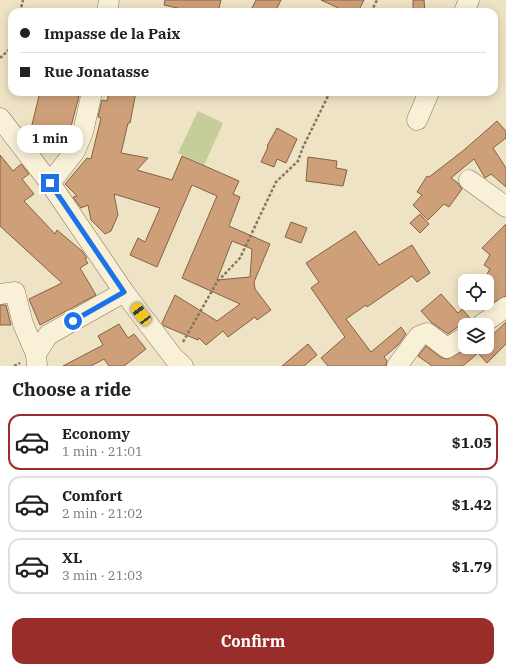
<!DOCTYPE html>
<html lang="en">
<head>
<meta charset="utf-8">
<style>
  body { margin:0; font-family:"IBM Plex Serif",serif; background:#f6f6f6; color:#222; height:100vh; display:flex; flex-direction:column; font-size:15px; white-space:nowrap }
  * { box-sizing:border-box; margin:0 }
  p { font-size:13px; color:#767676 }
  .icon { flex:none; width:22px; height:22px; fill:none; stroke:currentColor; stroke-width:2; stroke-linecap:round; stroke-linejoin:round }
  .map { position:relative; height:366px; overflow:hidden }
  .details { display:flex; flex-direction:column; background:#fff; flex:1 }
  .details>* { flex:none }
  .top-card { position:absolute; left:8px; top:8px; width:490px; height:88px; border-radius:12px; box-shadow:0 2px 10px #0003; display:grid; align-content:center; height:88px; padding:0 12px; background:#fff }
  .controls { position:absolute; left:458px; top:274px; display:grid; gap:8px }
  .controls a { display:grid; place-items:center; width:36px; height:36px; border-radius:8px; background:#fff; box-shadow:0 2px 10px #0003; font-size:20px }
  .end { position:absolute; width:18px; height:18px; margin:-9px; border:5px solid #1a73e8; background:#fff; box-shadow:0 0 0 2px #fff }
  .from { border-radius:50% }
  .bubble { position:absolute; height:28px; border-radius:12px; background:#fff; box-shadow:0 2px 10px #0003; font-size:13px; font-weight:700; line-height:28px; text-align:center }
  .car { position:absolute; width:12px; height:24px; margin:-12px -6px; border-radius:5px; box-shadow:0 0 3px 1px #0007; background:linear-gradient(#f5c518 24%,#345 0 40%,#f5c518 0 76%,#345 0 86%,#f5c518 0) }
  .top-card b { display:flex; align-items:center; gap:14px; height:38px; font-size:15px }
  .top-card b+b { border-top:1px solid #e0e0e0 }
  .top-card i { width:10px; height:10px; background:#222 }
  ul { padding:0; list-style:none }
  li { display:flex; align-items:center; gap:12px; height:56px; margin:0 8px 6px; padding:0 4px; border:2px solid #e0e0e0; border-radius:12px }
  li div { flex:1 }
  li b { display:block; font-size:15px }
  li em { font-style:normal; font-weight:700 }
  li.current { border-color:#992d2a }
  li>.icon { width:36px; height:36px; stroke-width:1.5 }
  h2 { padding:0 12px; font-size:18px; line-height:48px }
  .primary-button { display:flex; gap:8px; margin-top:auto; padding:8px 12px }
  .primary-button a { flex:1; height:46px; border-radius:12px; background:#992d2a; color:#fff; font-size:16px; font-weight:700; line-height:46px; text-align:center }
  .map>svg:first-child { display:block }
</style>
</head>
<body>
<div class="map">
<svg width="506" height="366" viewBox="0 0 506 366">
  <rect width="100%" height="100%" fill="#efe3c5"/>
  <path fill="#c5cd98" d="M 198,111 L 223,123 L 204,165 L 178,153 Z"/>
  <g fill="#cda07a" stroke="#896040" fill-rule="evenodd">
    <path d="M 165,0 L 221,0 L 218,12 L 195,12 L 164,5 Z"/>
    <path d="M 256,0 L 281,0 L 275,12 L 250,12 Z"/>
    <path d="M 321,0 L 364,0 L 358,12 L 347,12 Z"/>
    <path d="M 413,0 L 424,0 L 425,12 L 413,12 Z"/>
    <path d="M 40,92 L 72,92 L 72,95 L 79,96 L 67,142 L 57,139 L 56,143 L 29,137 Z"/>
    <path d="M 109,92 L 136,92 L 130,123 L 128,123 L 121,153 L 148,158 L 137,170 L 172,180 L 182,156 L 239,181 L 233,194 L 240,197 L 229,226 L 270,244 L 254,282 L 255,289 L 271,310 L 257,320 L 255,317 L 228,337 L 223,331 L 206,345 L 199,338 L 198,340 L 164,326 L 162,323 L 175,295 L 217,321 L 240,304 L 182,278 L 217,196 L 192,185 L 157,267 L 130,255 L 138,238 L 145,242 L 160,208 L 114,194 L 118,215 L 111,231 L 105,234 L 91,220 L 88,205 L 81,208 L 73,197 L 77,196 L 65,184 L 87,158 L 91,159 L 101,118 L 98,117 L 102,100 L 107,101 ZM 232,241 L 252,249 L 250,277 L 217,280 Z"/>
    <path d="M 497,121 L 506,131 L 506,138 L 493,148 L 506,168 L 506,187 L 491,174 L 485,178 L 474,159 L 451,178 L 458,183 L 462,189 L 449,207 L 444,204 L 428,220 L 413,205 L 422,195 L 417,192 L 427,176 L 429,177 L 464,150 Z"/>
    <path d="M 277,128 L 297,139 L 286,163 L 277,159 L 274,167 L 261,162 L 268,147 L 267,146 Z"/>
    <path d="M 0,155 L 13,171 L 21,164 L 29,174 L 22,179 L 34,194 L 24,201 L 55,234 L 57,230 L 82,251 L 87,258 L 85,259 L 88,263 L 80,268 L 96,295 L 40,325 L 29,299 L 62,283 L 0,226 Z"/>
    <path d="M 308,157 L 337,161 L 336,168 L 347,170 L 343,186 L 306,181 Z"/>
    <path d="M 420,214 L 429,224 L 420,233 L 410,223 Z"/>
    <path d="M 291,222 L 307,228 L 301,243 L 285,237 Z"/>
    <path d="M 506,224 L 506,296 L 492,303 L 487,296 L 487,274 L 490,269 L 484,265 L 490,255 L 482,248 Z"/>
    <path d="M 355,231 L 379,265 L 412,245 L 430,273 L 417,282 L 412,276 L 367,307 L 366,305 L 346,319 L 371,352 L 401,327 L 406,334 L 398,345 L 384,357 L 387,361 L 386,366 L 328,366 L 321,358 L 345,337 L 311,288 L 319,282 L 306,263 Z"/>
    <path d="M 441,294 L 458,313 L 462,309 L 470,318 L 448,334 L 431,322 L 421,311 Z"/>
    <path d="M 0,305 L 6,305 L 11,325 L 0,325 Z"/>
    <path d="M 506,322 L 506,344 L 487,363 L 478,353 L 463,366 L 432,366 L 418,356 L 426,346 L 440,357 L 447,359 L 471,347 L 487,347 L 487,340 Z"/>
    <path d="M 119,324 L 128,338 L 134,334 L 146,349 L 124,366 L 109,366 L 104,359 L 91,366 L 63,366 L 103,345 L 98,336 Z"/>
    <path d="M 308,344 L 317,355 L 304,366 L 282,366 Z"/>
  </g>
  <g fill="none" stroke-linecap="round" stroke-linejoin="round">
    <g stroke="#8a755b" stroke-width="21">
      <g id="minor">
        <path d="M 107,12 L 109,0"/>
        <path d="M 464,12 L 469,0"/>
        <path d="M 0,118 L 50,183 L 124,292 L 174,358 L 183,366"/>
        <path d="M 417,120 L 429,92"/>
        <path d="M 469,180 L 506,207"/>
        <path d="M 50,183 L 75,151 L 83,132 L 92,92"/>
        <path d="M 0,294 L 15,292 L 23,324 L 36,354"/>
        <path d="M 481,325 L 506,307"/>
        <path d="M 37,366 L 36,354 L 48,335 L 124,292"/>
        <path d="M 397,366 L 419,336 L 427,333 L 447,348 L 465,337"/>
      </g>
    </g>
    <g stroke="#8a755b" stroke-width="2.5" stroke-dasharray="3 2" stroke-linecap="butt">
      <path d="M 20,12 L 23,0"/>
      <path d="M 371,12 L 377,0"/>
      <path d="M 0,58 L 12,47"/>
      <path d="M 183,342 L 217,282 L 240,258 L 276,182 L 298,161 L 303,147 L 330,92"/>
      <path d="M 14,366 L 20,363"/>
    </g>
    <use href="#minor" stroke="#f9f0d8" stroke-width="20"/>
  </g>
  <g fill="none" stroke-linecap="round" stroke-linejoin="round">
    <path stroke="#1a73e8" stroke-width="5" d="M 50,183 L 124,292 L 73,321"/>
  </g>
</svg>
<div class="controls">
<a><svg class="icon" aria-label="locate" viewBox="0 0 24 24"><circle cx="12" cy="12" r="6"/><path d="M12 2v4M12 18v4M2 12h4M18 12h4"/></svg></a>
<a><svg class="icon" aria-label="layers" viewBox="0 0 24 24"><path d="M12 4l9 5-9 5-9-5zM3 14l9 5 9-5"/></svg></a>
</div>
<i class="end from" style="left:73px;top:321px"></i>
<i class="end" style="left:50px;top:183px"></i>
<div class="bubble" style="left:17px;top:125px;width:66px">1 min</div>
<i class="car" style="left:141px;top:314px;rotate:323deg"></i>
<div class="top-card">
<b><i class="from"></i>Impasse de la Paix</b>
<b><i></i>Rue Jonatasse</b>
</div>
</div>
<section class="details">
<h2>Choose a ride</h2>
<ul>
<li class="current"><svg class="icon" aria-label="car" viewBox="0 0 24 24"><path d="M5 17H2v-5l4-1 3-4h7l3 4 3 1v5h-3M9 17h6M6 11h13"/><circle cx="7" cy="17" r="2"/><circle cx="17" cy="17" r="2"/></svg><div><b>Economy</b><p>1 min · 21:01</p></div><em>$1.05</em></li>
<li><svg class="icon" aria-label="car" viewBox="0 0 24 24"><path d="M5 17H2v-5l4-1 3-4h7l3 4 3 1v5h-3M9 17h6M6 11h13"/><circle cx="7" cy="17" r="2"/><circle cx="17" cy="17" r="2"/></svg><div><b>Comfort</b><p>2 min · 21:02</p></div><em>$1.42</em></li>
<li><svg class="icon" aria-label="car" viewBox="0 0 24 24"><path d="M5 17H2v-5l4-1 3-4h7l3 4 3 1v5h-3M9 17h6M6 11h13"/><circle cx="7" cy="17" r="2"/><circle cx="17" cy="17" r="2"/></svg><div><b>XL</b><p>3 min · 21:03</p></div><em>$1.79</em></li>
</ul>
<div class="primary-button"><a>Confirm</a></div>
</section>
</body>
</html>
